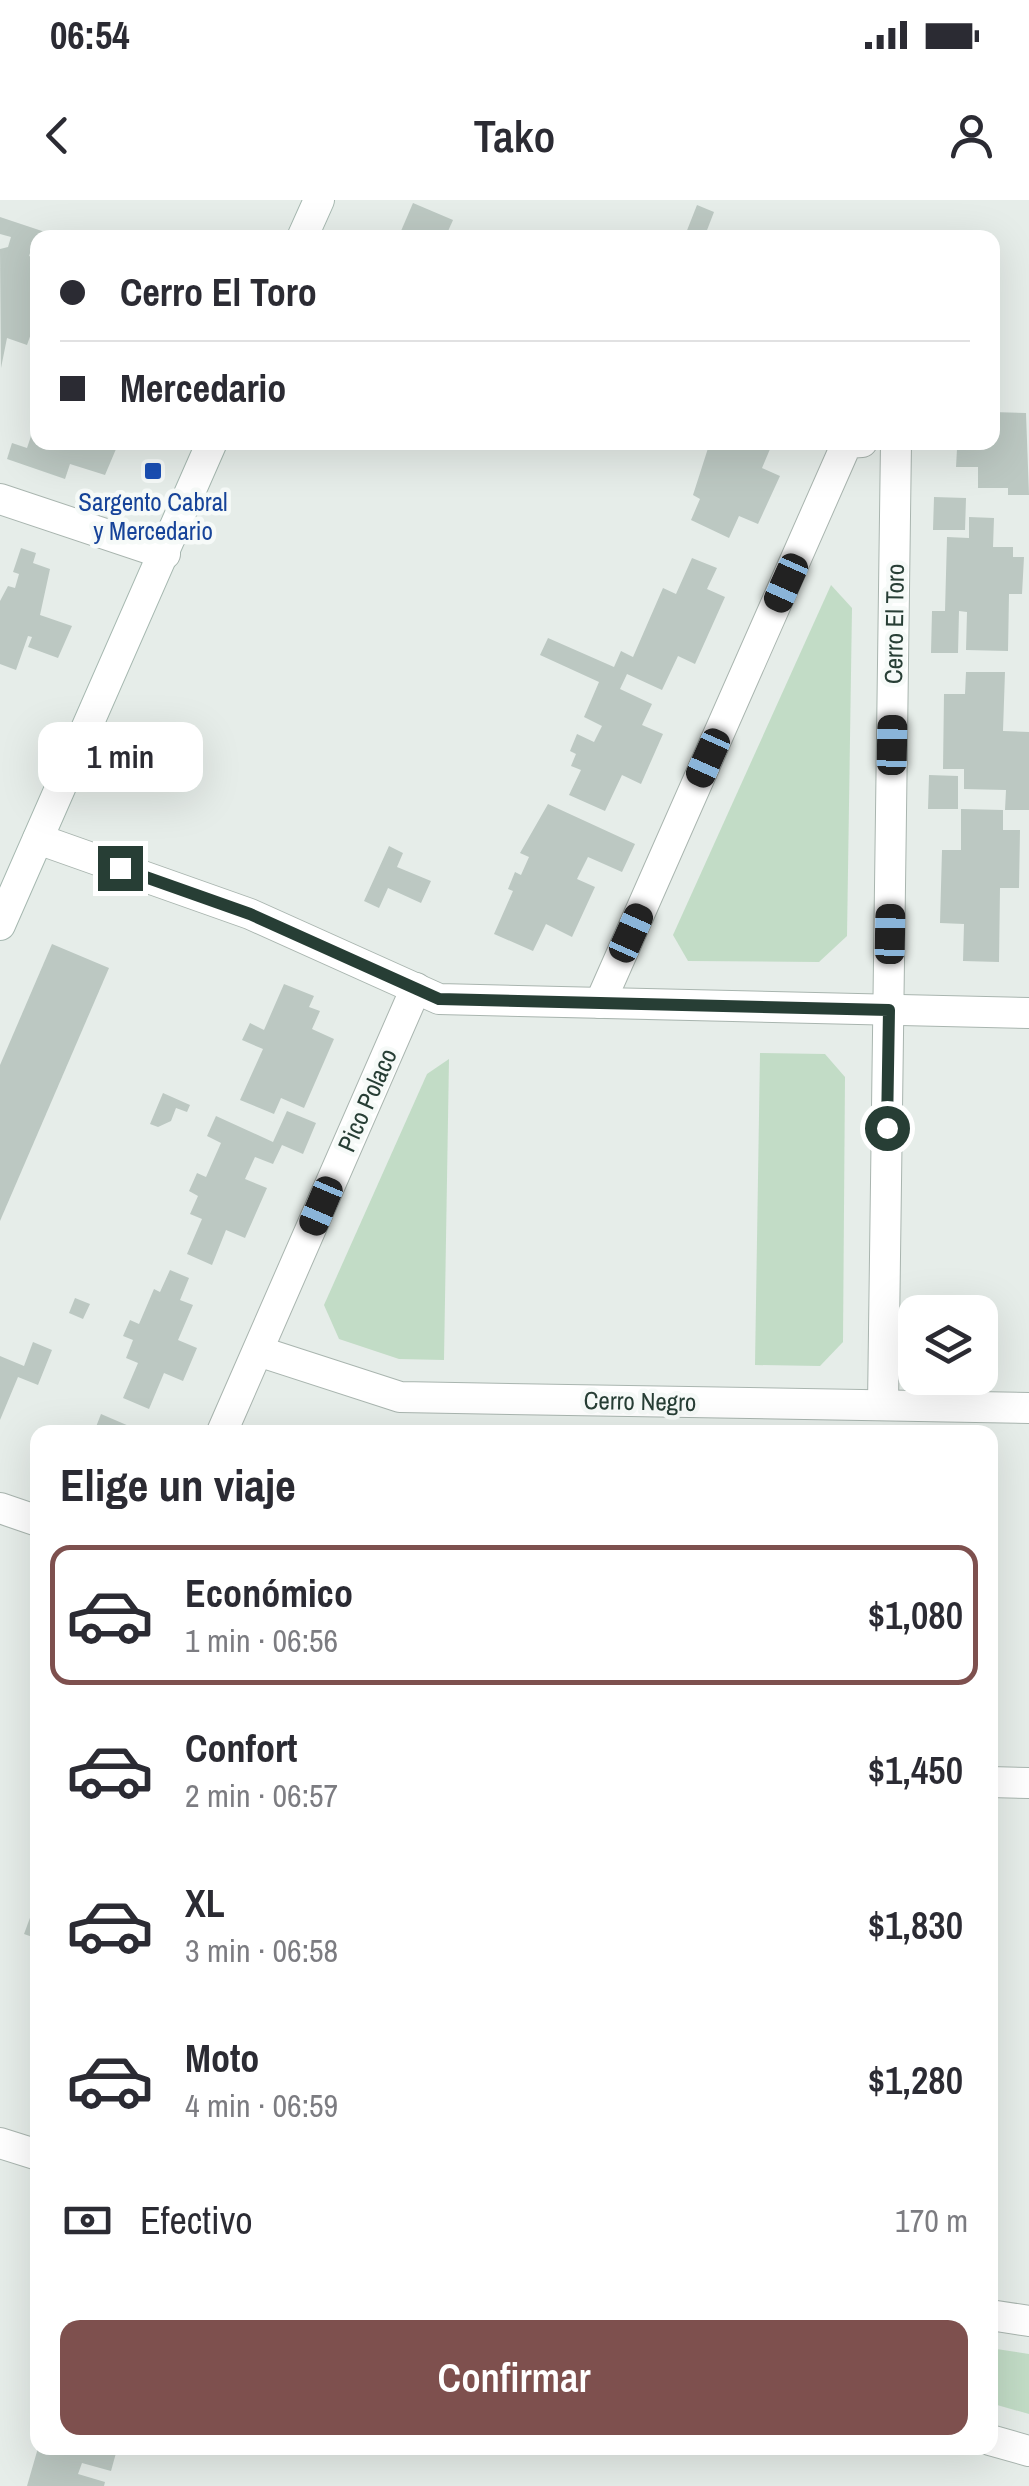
<!DOCTYPE html>
<html lang="es">
<head>
<meta charset="utf-8">
<style>
  body { margin:0; font-family:"Archivo Narrow",sans-serif; background:#f7f7f7; color:#2b2b33; height:100vh; display:flex; flex-direction:column; font-size:38px; white-space:nowrap }
  * { box-sizing:border-box; margin:0 }
  p { font-size:32px; color:#7c7c81 }
  .icon { flex:none; width:55px; height:55px; fill:none; stroke:currentColor; stroke-width:2; stroke-linecap:round; stroke-linejoin:round }
  .map { position:relative; flex:1; overflow:hidden }
  .side { position:absolute; left:30px; top:1225px; width:968px; height:1030px; display:flex; flex-direction:column; background:#fff; border-radius:20px; box-shadow:0 10px 40px #0002 }
  .side>* { flex:none }
  .guide { position:absolute; left:30px; top:30px; width:970px; height:220px; border-radius:20px; box-shadow:0 10px 40px #0002; display:grid; align-content:center; height:220px; padding:0 30px; background:#fff }
  .fabs { position:absolute; left:898px; top:1095px; display:grid; gap:20px }
  .fabs a { display:grid; place-items:center; width:100px; height:100px; border-radius:20px; background:#fff; box-shadow:0 10px 40px #0002; font-size:50px }
  .end { position:absolute; width:45px; height:45px; margin:-22px; border:12px solid #273e35; background:#fff; box-shadow:0 0 0 5px #fff }
  .from { border-radius:50% }
  .bubble { position:absolute; height:70px; border-radius:20px; background:#fff; box-shadow:0 10px 40px #0002; font-size:32px; font-weight:600; line-height:70px; text-align:center }
  .car { position:absolute; width:30px; height:60px; margin:-30px -15px; border-radius:12px; box-shadow:0 0 8px 2px #0007; background:linear-gradient(#222 24%,#8ab4d8 0 40%,#222 0 76%,#8ab4d8 0 86%,#222 0) }
  .guide b { display:flex; align-items:center; gap:35px; height:95px; font-size:38px }
  .guide b+b { border-top:2px solid #e1e1e2 }
  .guide i { width:25px; height:25px; background:#2b2b33 }
  ul { padding:0; list-style:none }
  li { display:flex; align-items:center; gap:30px; height:140px; margin:0 20px 15px; padding:0 10px; border:5px solid transparent; border-radius:20px }
  li div { flex:1 }
  li b { display:block; font-size:38px }
  li em { font-style:normal; font-weight:600 }
  li.on { border-color:#7e504e }
  li>.icon { width:90px; height:90px; stroke-width:1.5 }
  h2 { padding:0 30px; font-size:45px; line-height:120px }
  .pay { display:flex; align-items:center; gap:25px; height:110px; padding:0 30px; font-size:38px }
  .pay p { margin-inline-start:auto }
  .action { display:flex; gap:20px; margin-top:auto; padding:20px 30px }
  .action a { flex:1; height:115px; border-radius:20px; background:#7e504e; color:#fff; font-size:40px; font-weight:600; line-height:115px; text-align:center }
  .status { display:flex; justify-content:space-between; align-items:center; height:70px; padding:0 50px; background:#fff; direction:ltr }
  .status svg { height:28px; fill:currentColor }
  header { display:flex; justify-content:space-between; align-items:center; height:130px; padding:0 30px; background:#fff; font-size:45px; font-weight:600 }
  .map>svg:first-child { display:block }
</style>
</head>
<body>
<div class="status"><b>06:54</b><svg viewBox="0 0 49 12"><path d="M0 12V9h3v3zM5 12V6h3v6zM10 12V3h3v9zM15 12V0h3v12zM26 1h20v11H26zM47 4h2v5h-2z"/></svg></div>
<header><svg class="icon" aria-label="back" viewBox="0 0 24 24"><path d="M15 5l-7 7 7 7"/></svg>Tako<svg class="icon" aria-label="person" viewBox="0 0 24 24"><circle cx="12" cy="8" r="4"/><path d="M4 21q1-7 8-7t8 7"/></svg></header>
<div class="map">
<svg width="1029" height="2286" viewBox="0 0 1029 2286">
  <rect width="100%" height="100%" fill="#e6ede9"/>
  <g fill="#c2dcc6">
    <path d="M 831,385 L 852,408 L 847,736 L 819,762 L 688,761 L 673,735 Z"/>
    <path d="M 760,853 L 825,854 L 845,877 L 843,1142 L 820,1166 L 755,1165 Z"/>
    <path d="M 449,859 L 444,1160 L 399,1159 L 339,1139 L 324,1105 L 427,874 Z"/>
    <path d="M 990,2148 L 1029,2154 L 1029,2214 L 990,2203 Z"/>
  </g>
  <g fill="#bcc8c2">
    <path d="M 413,3 L 453,20 L 445,38 L 398,38 Z"/>
    <path d="M 697,5 L 714,12 L 704,38 L 684,38 Z"/>
    <path d="M 0,17 L 60,37 L 34,41 L 29,56 L 37,59 L 30,80 L 38,82 L 38,114 L 27,145 L 7,138 L 1,168 L 0,49 L 8,47 L 11,37 L 0,34 Z"/>
    <path d="M 992,212 L 1026,213 L 1029,295 L 1008,295 L 1008,288 L 978,288 L 978,267 L 956,267 L 957,249 L 948,249 L 948,242 L 992,242 Z"/>
    <path d="M 34,227 L 38,242 L 119,242 L 105,275 L 70,264 L 65,279 L 7,259 L 12,243 L 27,248 Z"/>
    <path d="M 710,242 L 773,242 L 762,268 L 780,276 L 758,324 L 739,316 L 729,338 L 691,320 L 700,299 L 693,295 Z"/>
    <path d="M 934,297 L 966,298 L 965,330 L 933,330 Z"/>
    <path d="M 969,317 L 994,318 L 993,347 L 1013,347 L 1013,357 L 1024,357 L 1022,394 L 1009,394 L 1008,451 L 966,450 L 967,412 L 959,411 L 958,453 L 931,453 L 932,411 L 945,411 L 947,337 L 969,338 Z"/>
    <path d="M 21,348 L 36,353 L 33,363 L 50,369 L 40,415 L 72,426 L 58,458 L 28,447 L 32,437 L 28,436 L 16,470 L 0,464 L 0,401 L 8,386 L 15,388 L 19,374 L 13,372 Z"/>
    <path d="M 692,358 L 717,368 L 707,389 L 725,397 L 695,464 L 678,456 L 662,490 L 627,474 L 620,489 L 652,504 L 642,525 L 663,534 L 641,584 L 622,575 L 605,611 L 569,595 L 581,570 L 571,566 L 576,554 L 570,551 L 577,534 L 594,542 L 602,526 L 584,517 L 599,482 L 540,455 L 548,438 L 614,467 L 621,451 L 633,457 L 663,388 L 676,394 Z"/>
    <path d="M 966,472 L 1005,472 L 1003,531 L 1029,532 L 1029,610 L 1005,610 L 1006,590 L 964,589 L 964,569 L 943,569 L 944,494 L 965,494 Z"/>
    <path d="M 929,575 L 958,576 L 958,609 L 928,609 Z"/>
    <path d="M 548,604 L 635,644 L 622,672 L 588,657 L 577,679 L 595,687 L 572,737 L 546,724 L 533,751 L 494,734 L 513,691 L 508,689 L 515,672 L 521,675 L 529,657 L 520,653 Z"/>
    <path d="M 961,609 L 1003,610 L 1003,630 L 1020,630 L 1019,688 L 1000,688 L 999,762 L 963,761 L 964,724 L 940,723 L 942,650 L 961,650 Z"/>
    <path d="M 389,646 L 403,653 L 397,667 L 431,681 L 421,703 L 388,688 L 379,708 L 364,701 Z"/>
    <path d="M 52,744 L 109,768 L 0,1021 L 0,865 Z"/>
    <path d="M 284,784 L 314,796 L 309,807 L 320,811 L 312,829 L 334,839 L 304,908 L 281,898 L 274,914 L 240,900 L 263,849 L 242,840 L 250,823 L 264,830 Z"/>
    <path d="M 163,893 L 190,905 L 187,912 L 176,908 L 171,921 L 158,927 L 150,924 Z"/>
    <path d="M 287,911 L 316,923 L 303,954 L 282,945 L 273,964 L 255,957 L 245,979 L 267,988 L 245,1038 L 226,1030 L 212,1065 L 187,1054 L 202,1019 L 190,1014 L 198,996 L 189,991 L 197,973 L 206,977 L 221,943 L 207,936 L 216,916 L 273,942 Z"/>
    <path d="M 170,1070 L 189,1078 L 180,1100 L 193,1105 L 178,1140 L 197,1148 L 183,1181 L 164,1173 L 149,1209 L 123,1198 L 138,1163 L 126,1158 L 133,1140 L 123,1136 L 130,1120 L 139,1124 L 154,1089 L 160,1092 Z"/>
    <path d="M 75,1098 L 90,1104 L 83,1119 L 69,1113 Z"/>
    <path d="M 33,1142 L 52,1150 L 38,1185 L 18,1177 L 0,1220 L 0,1156 L 24,1166 Z"/>
    <path d="M 101,1214 L 143,1232 L 94,1232 Z"/>
    <path d="M 37,1699 L 38,1699 L 38,1739 L 24,1734 Z"/>
    <path d="M 38,2248 L 102,2248 L 116,2253 L 111,2271 L 82,2263 L 78,2274 L 105,2282 L 104,2286 L 27,2286 Z"/>
  </g>
  <g fill="none" stroke-linecap="round" stroke-linejoin="round">
    <g stroke="#a9b5af" stroke-width="32">
      <g id="street">
        <path d="M 0,299 L 165,354"/>
        <path d="M 38,639 L 250,714 L 439,799 L 1029,813"/>
        <path d="M 600,803 L 847,243 L 862,242"/>
        <path d="M 258,1151 L 400,1197 L 1029,1208"/>
        <path d="M 883,1205 L 896,242"/>
        <path d="M 222,1232 L 416,788"/>
        <path d="M 0,1308 L 38,1321"/>
        <path d="M 990,1582 L 1029,1583"/>
        <path d="M 0,1943 L 38,1955"/>
        <path d="M 990,2115 L 1029,2121"/>
        <path d="M 990,2240 L 1029,2251"/>
      </g>
    </g>
    <g stroke="#a6b8b0" stroke-width="32">
      <g id="secondary">
        <path d="M 302,38 L 319,0"/>
        <path d="M 0,725 L 212,242"/>
      </g>
    </g>
    <use href="#street" stroke="#fff" stroke-width="30"/>
    <use href="#secondary" stroke="#fff" stroke-width="30"/>
  </g>
  <g fill="none" stroke-linecap="round" stroke-linejoin="round">
    <path stroke="#273e35" stroke-width="12" d="M 120,668 L 250,714 L 439,799 L 889,810 L 887,928"/>
  </g>
  <rect fill="#1a4fb4" stroke="#f6faf8" stroke-width="4" x="143" y="261" width="20" height="20" rx="5"/>
  <g text-anchor="middle" dominant-baseline="central" stroke-width="9" stroke-linejoin="round" paint-order="stroke">
    <g font-size="25" fill="#164399" stroke="#f6faf8">
      <text x="153" y="302">Sargento Cabral<tspan x="153" dy="29">y Mercedario</tspan></text>
    </g>
    <g font-size="25" fill="#273e35" stroke="#f6faf8">
      <text transform="translate(894 424) rotate(-89)">Cerro El Toro</text>
      <text transform="translate(367 900) rotate(-66)">Pico Polaco</text>
      <text transform="translate(640 1201) rotate(1)">Cerro Negro</text>
    </g>
  </g>
</svg>
<div class="fabs">
<a><svg class="icon" aria-label="layers" viewBox="0 0 24 24"><path d="M12 4l9 5-9 5-9-5zM3 14l9 5 9-5"/></svg></a>
</div>
<i class="end from" style="left:887px;top:928px"></i>
<i class="end" style="left:120px;top:668px"></i>
<div class="bubble" style="left:38px;top:522px;width:165px">1 min</div>
<i class="car" style="left:786px;top:383px;rotate:204deg"></i>
<i class="car" style="left:892px;top:545px;rotate:1deg"></i>
<i class="car" style="left:708px;top:558px;rotate:204deg"></i>
<i class="car" style="left:631px;top:733px;rotate:24deg"></i>
<i class="car" style="left:890px;top:734px;rotate:1deg"></i>
<i class="car" style="left:321px;top:1006px;rotate:203deg"></i>
<div class="guide">
<b><i class="from"></i>Cerro El Toro</b>
<b><i></i>Mercedario</b>
</div>
<section class="side">
<h2>Elige un viaje</h2>
<ul>
<li class="on"><svg class="icon" aria-label="car" viewBox="0 0 24 24"><path d="M5 17H2v-5l4-1 3-4h7l3 4 3 1v5h-3M9 17h6M6 11h13"/><circle cx="7" cy="17" r="2"/><circle cx="17" cy="17" r="2"/></svg><div><b>Económico</b><p>1 min · 06:56</p></div><em>$1,080</em></li>
<li><svg class="icon" aria-label="car" viewBox="0 0 24 24"><path d="M5 17H2v-5l4-1 3-4h7l3 4 3 1v5h-3M9 17h6M6 11h13"/><circle cx="7" cy="17" r="2"/><circle cx="17" cy="17" r="2"/></svg><div><b>Confort</b><p>2 min · 06:57</p></div><em>$1,450</em></li>
<li><svg class="icon" aria-label="car" viewBox="0 0 24 24"><path d="M5 17H2v-5l4-1 3-4h7l3 4 3 1v5h-3M9 17h6M6 11h13"/><circle cx="7" cy="17" r="2"/><circle cx="17" cy="17" r="2"/></svg><div><b>XL</b><p>3 min · 06:58</p></div><em>$1,830</em></li>
<li><svg class="icon" aria-label="car" viewBox="0 0 24 24"><path d="M5 17H2v-5l4-1 3-4h7l3 4 3 1v5h-3M9 17h6M6 11h13"/><circle cx="7" cy="17" r="2"/><circle cx="17" cy="17" r="2"/></svg><div><b>Moto</b><p>4 min · 06:59</p></div><em>$1,280</em></li>
</ul>
<div class="pay"><svg class="icon" aria-label="cash" viewBox="0 0 24 24"><path d="M3 7h18v10H3z"/><circle cx="12" cy="12" r="2"/></svg>Efectivo<p>170 m</p></div>
<div class="action"><a>Confirmar</a></div>
</section>
</div>
</body>
</html>
